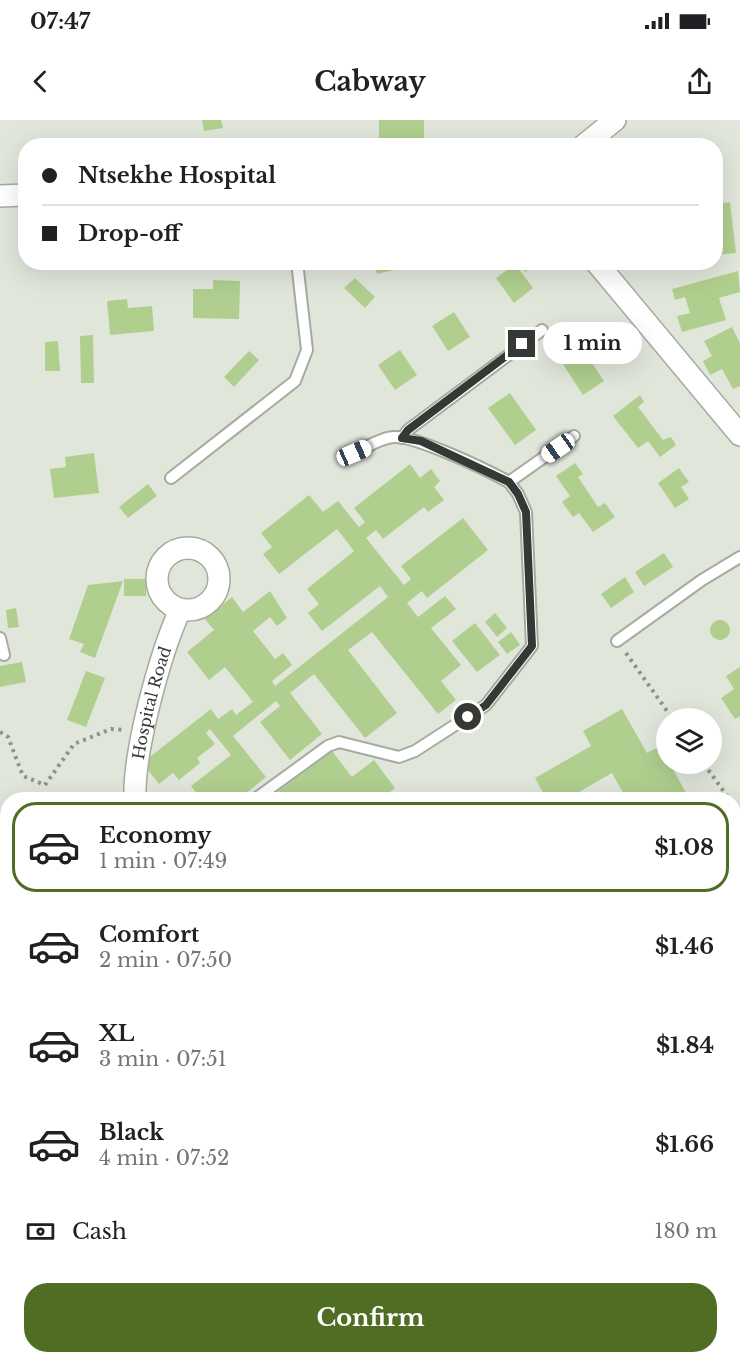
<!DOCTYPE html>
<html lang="en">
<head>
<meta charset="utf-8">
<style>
  body { margin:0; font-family:"Libre Baskerville",serif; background:#f2f2f2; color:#202124; height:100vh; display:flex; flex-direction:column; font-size:22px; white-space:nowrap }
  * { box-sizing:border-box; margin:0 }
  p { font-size:20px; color:#757577 }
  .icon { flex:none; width:33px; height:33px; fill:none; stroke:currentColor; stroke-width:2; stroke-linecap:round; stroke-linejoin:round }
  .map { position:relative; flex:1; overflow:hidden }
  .panel { position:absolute; left:0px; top:672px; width:741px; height:572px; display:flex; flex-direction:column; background:#fff; border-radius:24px 24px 0 0; box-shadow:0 6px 24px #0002 }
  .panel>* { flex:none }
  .hud { position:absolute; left:18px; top:18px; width:705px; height:132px; border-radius:24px; box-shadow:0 6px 24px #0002; display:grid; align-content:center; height:132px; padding:0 24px; background:#fff }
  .fabs { position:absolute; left:656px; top:588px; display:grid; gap:12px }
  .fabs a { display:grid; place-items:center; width:66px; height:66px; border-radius:50%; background:#fff; box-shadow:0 6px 24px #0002; font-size:30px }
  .end { position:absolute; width:27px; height:27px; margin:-14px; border:8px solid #363834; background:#fff; box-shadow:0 0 0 3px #fff }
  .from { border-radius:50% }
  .bubble { position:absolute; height:42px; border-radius:21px; background:#fff; box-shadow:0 6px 24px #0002; font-size:20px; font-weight:700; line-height:42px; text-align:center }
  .car { position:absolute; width:18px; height:36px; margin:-18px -9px; border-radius:8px; box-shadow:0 0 4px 2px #0007; background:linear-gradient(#fff 24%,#345 0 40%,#fff 0 76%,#345 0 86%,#fff 0) }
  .hud b { display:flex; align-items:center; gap:21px; height:57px; font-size:22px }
  .hud b+b { border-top:2px solid #e0e0e0 }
  .hud i { width:15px; height:15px; background:#202124 }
  ul { padding:10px 0 0; list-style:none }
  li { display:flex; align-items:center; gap:18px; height:90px; margin:0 12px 9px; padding:0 12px; border:3px solid transparent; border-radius:24px }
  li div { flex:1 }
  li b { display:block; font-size:22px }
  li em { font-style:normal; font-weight:700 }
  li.on { border-color:#4f6e24 }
  li>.icon { width:54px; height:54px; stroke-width:1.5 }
  .pay { display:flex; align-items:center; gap:15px; height:66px; padding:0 24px; font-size:22px }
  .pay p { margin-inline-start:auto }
  .action { display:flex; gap:12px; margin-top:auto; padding:12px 24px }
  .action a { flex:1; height:69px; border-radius:24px; background:#4f6e24; color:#fff; font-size:24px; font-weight:700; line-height:69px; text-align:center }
  .status { display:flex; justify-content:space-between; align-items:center; height:42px; padding:0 30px; background:#fff; direction:ltr }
  .status svg { height:16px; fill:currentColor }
  header { display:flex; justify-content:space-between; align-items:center; height:78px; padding:0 24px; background:#fff; font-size:27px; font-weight:700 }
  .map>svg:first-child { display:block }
</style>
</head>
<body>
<div class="status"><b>07:47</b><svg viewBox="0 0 49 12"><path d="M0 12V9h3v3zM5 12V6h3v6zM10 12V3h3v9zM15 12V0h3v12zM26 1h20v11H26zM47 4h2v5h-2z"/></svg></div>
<header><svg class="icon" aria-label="back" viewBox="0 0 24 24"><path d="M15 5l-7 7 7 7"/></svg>Cabway<svg class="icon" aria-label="share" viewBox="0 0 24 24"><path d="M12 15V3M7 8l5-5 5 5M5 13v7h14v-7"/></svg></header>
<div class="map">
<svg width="740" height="1243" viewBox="0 0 740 1243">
  <rect width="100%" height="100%" fill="#e1e6db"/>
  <path fill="#c6dcb0" d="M 740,853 L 740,916 L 734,909 L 734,859 Z"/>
  <path fill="#9cba7a" d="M 0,745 L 8,745 L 7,1015 L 5,1012 L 6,987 L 0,978 Z"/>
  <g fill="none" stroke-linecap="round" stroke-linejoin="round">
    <path stroke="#829f61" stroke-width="6" d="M 0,955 L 8,967"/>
  </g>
  <g fill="#b0cf8e">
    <path d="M 202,0 L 221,0 L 223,8 L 204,11 Z"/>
    <path d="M 379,0 L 424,0 L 424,22 L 379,21 Z"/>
    <path d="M 730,82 L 736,133 L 716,135 L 716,84 Z"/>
    <path d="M 374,142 L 411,142 L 411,146 L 377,154 Z"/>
    <path d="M 519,142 L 531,142 L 533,146 L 525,152 Z"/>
    <path d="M 515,144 L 533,168 L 514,183 L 496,158 Z"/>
    <path d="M 738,151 L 740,172 L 719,178 L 726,200 L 682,212 L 677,196 L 690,193 L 685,177 L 675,180 L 672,169 Z"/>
    <path d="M 355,158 L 375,177 L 365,188 L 344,168 Z"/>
    <path d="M 213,160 L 240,161 L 239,199 L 193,198 L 193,169 L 213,169 Z"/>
    <path d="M 127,179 L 128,188 L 152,186 L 154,211 L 110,215 L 107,181 Z"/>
    <path d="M 454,192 L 470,217 L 448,231 L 432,206 Z"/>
    <path d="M 732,207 L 740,223 L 740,266 L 733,269 L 722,249 L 710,255 L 703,241 L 712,236 L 704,221 Z"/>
    <path d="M 93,215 L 94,263 L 81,263 L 80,216 Z"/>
    <path d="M 58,221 L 60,251 L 45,251 L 45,222 Z"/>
    <path d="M 580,225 L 604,261 L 583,275 L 559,238 Z"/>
    <path d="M 400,230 L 417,255 L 395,270 L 378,245 Z"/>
    <path d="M 249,231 L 259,240 L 234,267 L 224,257 Z"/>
    <path d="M 510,273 L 536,310 L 515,325 L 488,288 Z"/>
    <path d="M 640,275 L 644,282 L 638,287 L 663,320 L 671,317 L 676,325 L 660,337 L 648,321 L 638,328 L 613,296 Z"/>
    <path d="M 94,333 L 99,373 L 54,378 L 50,349 L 66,347 L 65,337 Z"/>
    <path d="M 575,343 L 583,354 L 578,357 L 598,387 L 605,383 L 615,397 L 593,412 L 579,393 L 573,397 L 562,382 L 570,376 L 556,356 Z"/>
    <path d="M 410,344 L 420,358 L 431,349 L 440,361 L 434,367 L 444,380 L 428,392 L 424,387 L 383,419 L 376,410 L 366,418 L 404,465 L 411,459 L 401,446 L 463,398 L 488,430 L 427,478 L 422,471 L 407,483 L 418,497 L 445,476 L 456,489 L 431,508 L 461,545 L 441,561 L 456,580 L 438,594 L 372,512 L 348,530 L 397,593 L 365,618 L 314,554 L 290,573 L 322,614 L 290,640 L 260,602 L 280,586 L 276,581 L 233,616 L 266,657 L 238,680 L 202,680 L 191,666 L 231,635 L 210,609 L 206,613 L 215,624 L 197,638 L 200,643 L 179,660 L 173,653 L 159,664 L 142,643 L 211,589 L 218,599 L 232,589 L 236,595 L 253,582 L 225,547 L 209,560 L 187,532 L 214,510 L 205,499 L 232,477 L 243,492 L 270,471 L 287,498 L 277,506 L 270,497 L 253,511 L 275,539 L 283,533 L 292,545 L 272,561 L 275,566 L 388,477 L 380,466 L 322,511 L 308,493 L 319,484 L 307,469 L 354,431 L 337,409 L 279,454 L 263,434 L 272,427 L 261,413 L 309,375 L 323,392 L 338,381 L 359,407 L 365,402 L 354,388 Z"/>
    <path d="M 679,348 L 689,362 L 681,367 L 689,379 L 675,388 L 658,363 Z"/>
    <path d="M 148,364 L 157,376 L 128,398 L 119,387 Z"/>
    <path d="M 664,433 L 673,447 L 644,466 L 635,452 Z"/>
    <path d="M 625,457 L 634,472 L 611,488 L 601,474 Z"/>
    <rect x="124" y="459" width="22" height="17"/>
    <path d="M 123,461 L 95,538 L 80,532 L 84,524 L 69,519 L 88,465 Z"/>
    <path d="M 16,488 L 19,507 L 8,508 L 6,490 Z"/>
    <path d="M 495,493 L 507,508 L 497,517 L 485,502 Z"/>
    <circle cx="720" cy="510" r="10"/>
    <path d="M 475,503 L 500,535 L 477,552 L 452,521 Z"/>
    <path d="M 511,512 L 520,525 L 507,534 L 498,522 Z"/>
    <path d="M 22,542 L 26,562 L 0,567 L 0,546 Z"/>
    <path d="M 740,547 L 740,596 L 735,599 L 721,578 L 734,569 L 726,556 Z"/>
    <path d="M 86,551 L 105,558 L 86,607 L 67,600 Z"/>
    <path d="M 622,589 L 647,633 L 660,626 L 666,637 L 666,644 L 670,644 L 690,680 L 627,680 L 612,653 L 565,680 L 547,680 L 535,658 L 591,626 L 583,611 Z"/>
    <path d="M 332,631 L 352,657 L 374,640 L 395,668 L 379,680 L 267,680 Z"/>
    <path d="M 736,1025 L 740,1029 L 740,1070 L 734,1076 L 734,1027 Z"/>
    <path d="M 0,1142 L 7,1156 L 0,1160 Z"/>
    <path d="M 26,1236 L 63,1236 L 67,1243 L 15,1243 Z"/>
  </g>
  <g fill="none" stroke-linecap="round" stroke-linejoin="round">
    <g stroke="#a6aba1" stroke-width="14">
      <g id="service">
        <path d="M 402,318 L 408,310 L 542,210"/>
        <path d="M 171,358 L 295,261 L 307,230 L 297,142"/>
        <path d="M 509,362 L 574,316"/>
        <path d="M 0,518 L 4,535"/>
        <path d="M 617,521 L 702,460 L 740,437"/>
        <path d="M 254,680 L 328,626 L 339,622 L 399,637 L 415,631 L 486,585 L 532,526 L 526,392 L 518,374 L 509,362 C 487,350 415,315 393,317 C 380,318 365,328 354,333"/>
        <path d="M 0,1217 L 8,1213"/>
      </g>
    </g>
    <g stroke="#a6aba1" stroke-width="24">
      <g id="minor">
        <path d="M 583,26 L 615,0"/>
        <path d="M 0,76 L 26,75"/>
        <path d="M 596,142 L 740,315"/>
        <circle cx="188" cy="459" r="31"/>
        <path id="s1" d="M 135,680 C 133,632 160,534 180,490"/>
        <path d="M 734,785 L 740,783"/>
        <path d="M 0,1074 L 8,1081"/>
        <path d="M 139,1236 L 143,1243"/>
        <path d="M 637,1236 L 648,1243"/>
      </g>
    </g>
    <g stroke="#8e928a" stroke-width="4" stroke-dasharray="3 4.5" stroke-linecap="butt">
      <path d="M 626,533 L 672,598"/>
      <path d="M 0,612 L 8,617 L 23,656 L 45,665 L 74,624 L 111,609 L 125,610"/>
      <path d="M 704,644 L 730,680"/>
      <path d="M 734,685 L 740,694"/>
      <path d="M 734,1098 L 740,1093"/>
    </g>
    <use href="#service" stroke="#fff" stroke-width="10"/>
    <use href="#minor" stroke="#fff" stroke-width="21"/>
  </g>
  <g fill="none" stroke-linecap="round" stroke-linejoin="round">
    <path stroke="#363834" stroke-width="8" d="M 468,597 L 486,585 L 532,526 L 526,392 L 518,374 L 509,362 L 421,321 L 402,318 L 408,310 L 522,224"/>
  </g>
  <g text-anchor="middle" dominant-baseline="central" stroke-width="6" stroke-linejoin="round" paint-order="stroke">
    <g font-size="16" fill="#363834" stroke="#e1e6db">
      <text stroke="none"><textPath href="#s1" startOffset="99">Hospital Road</textPath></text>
    </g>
  </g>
</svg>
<div class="fabs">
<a><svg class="icon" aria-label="layers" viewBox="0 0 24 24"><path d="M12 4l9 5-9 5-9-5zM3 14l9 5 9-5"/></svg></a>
</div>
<i class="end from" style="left:468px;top:597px"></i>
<i class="end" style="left:522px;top:224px"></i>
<div class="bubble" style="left:543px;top:202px;width:99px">1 min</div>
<i class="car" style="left:558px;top:328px;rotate:235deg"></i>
<i class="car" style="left:354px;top:333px;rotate:66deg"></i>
<div class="hud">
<b><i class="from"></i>Ntsekhe Hospital</b>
<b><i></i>Drop-off</b>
</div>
<section class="panel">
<ul>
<li class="on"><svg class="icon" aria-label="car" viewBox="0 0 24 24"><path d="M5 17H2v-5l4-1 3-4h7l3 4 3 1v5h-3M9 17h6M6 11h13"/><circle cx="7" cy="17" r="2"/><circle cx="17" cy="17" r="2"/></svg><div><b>Economy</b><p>1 min · 07:49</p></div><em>$1.08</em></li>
<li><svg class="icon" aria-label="car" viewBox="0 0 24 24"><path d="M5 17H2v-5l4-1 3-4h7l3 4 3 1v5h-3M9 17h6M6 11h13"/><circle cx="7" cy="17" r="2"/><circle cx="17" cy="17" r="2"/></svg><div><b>Comfort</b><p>2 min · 07:50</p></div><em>$1.46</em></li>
<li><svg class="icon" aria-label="car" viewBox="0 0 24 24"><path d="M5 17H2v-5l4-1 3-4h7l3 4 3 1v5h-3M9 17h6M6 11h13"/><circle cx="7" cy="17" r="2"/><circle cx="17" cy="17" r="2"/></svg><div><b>XL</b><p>3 min · 07:51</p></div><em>$1.84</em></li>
<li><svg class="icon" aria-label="car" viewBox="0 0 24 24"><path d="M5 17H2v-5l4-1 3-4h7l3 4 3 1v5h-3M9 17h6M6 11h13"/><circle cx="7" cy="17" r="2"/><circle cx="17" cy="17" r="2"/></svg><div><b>Black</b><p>4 min · 07:52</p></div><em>$1.66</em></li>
</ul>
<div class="pay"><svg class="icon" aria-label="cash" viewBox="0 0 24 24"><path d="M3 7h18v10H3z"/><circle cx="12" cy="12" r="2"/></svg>Cash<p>180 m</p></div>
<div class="action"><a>Confirm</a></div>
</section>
</div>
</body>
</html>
